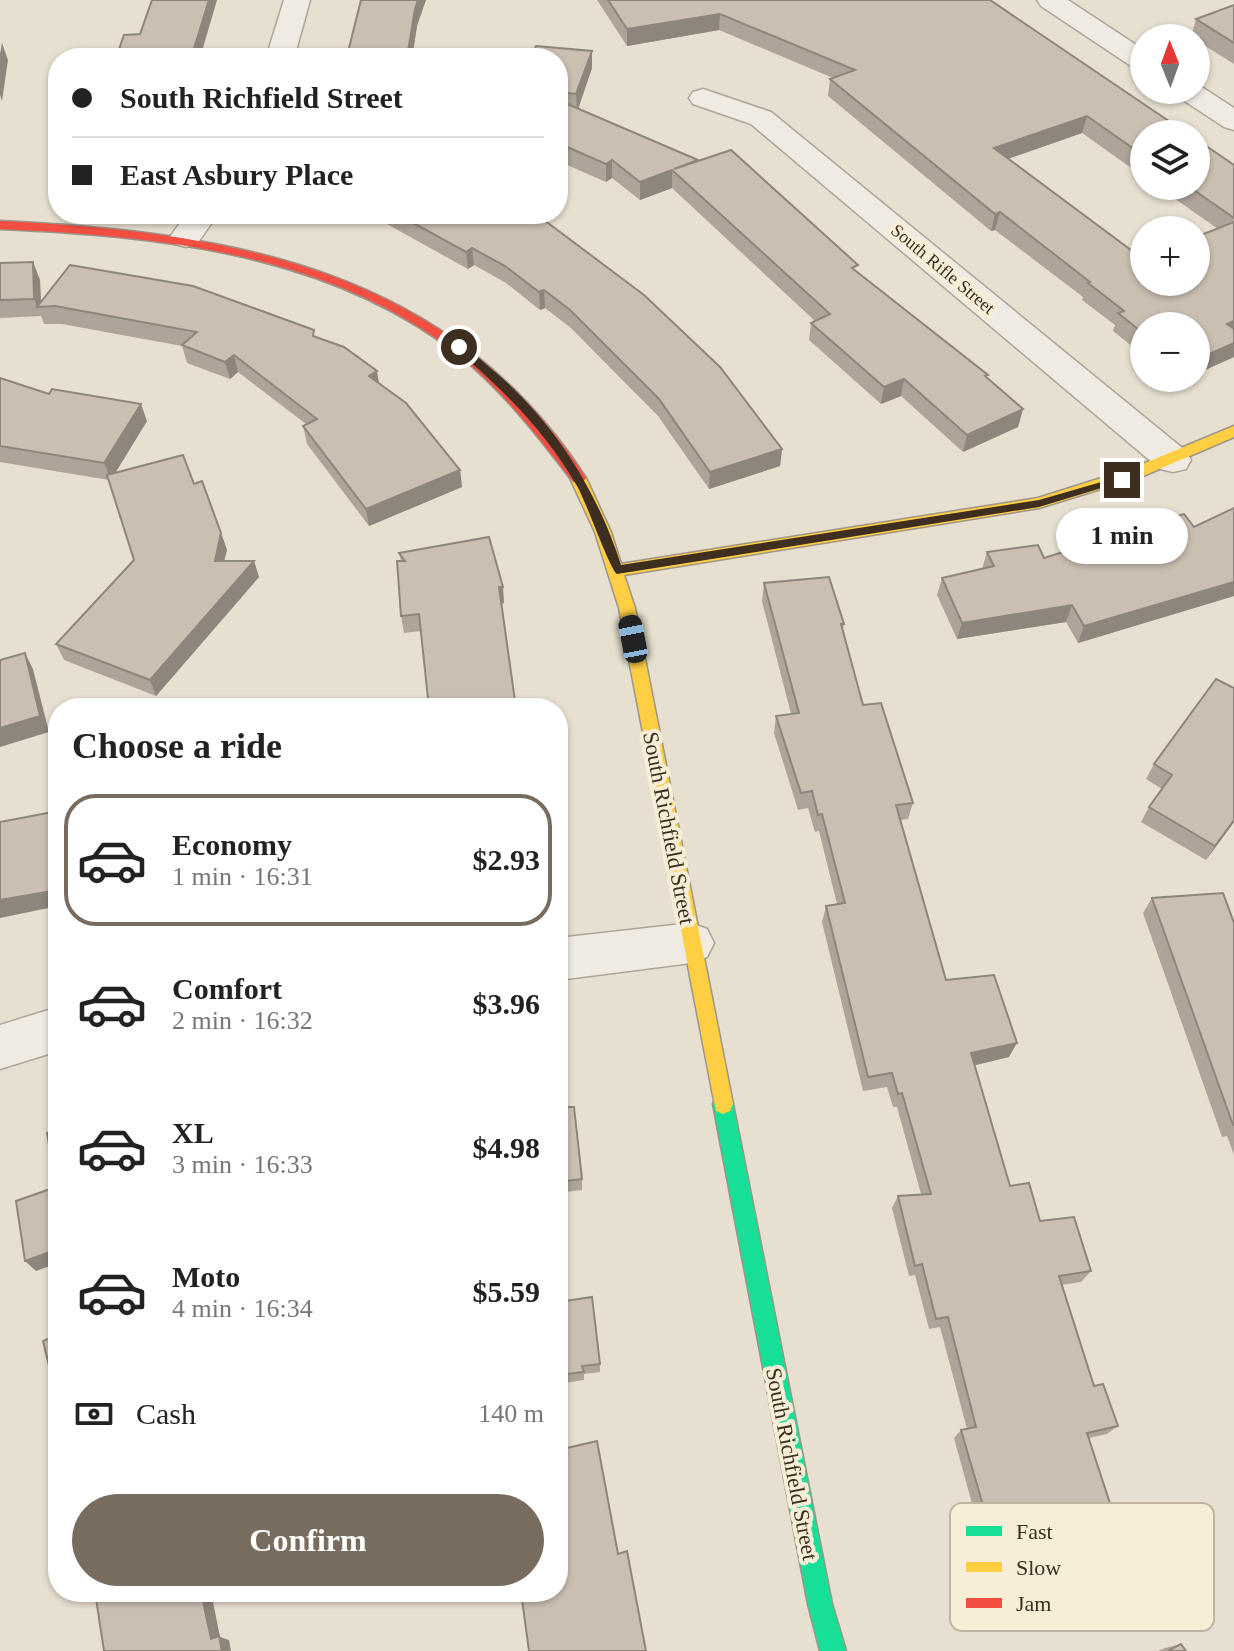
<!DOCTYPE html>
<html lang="en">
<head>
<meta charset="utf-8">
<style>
  body { margin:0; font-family:Georgia,serif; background:#f2f2f2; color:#222; height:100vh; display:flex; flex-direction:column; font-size:30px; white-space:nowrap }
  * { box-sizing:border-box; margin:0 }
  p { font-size:26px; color:#767676 }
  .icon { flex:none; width:44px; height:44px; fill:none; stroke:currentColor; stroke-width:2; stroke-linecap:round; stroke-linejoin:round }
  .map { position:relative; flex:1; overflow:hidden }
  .drawer { position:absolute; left:48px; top:698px; width:520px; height:904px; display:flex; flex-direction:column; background:#fff; border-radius:32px; box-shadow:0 2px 6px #0004 }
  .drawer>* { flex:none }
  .guide { position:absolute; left:48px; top:48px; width:520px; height:176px; border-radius:32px; box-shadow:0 2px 6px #0004; display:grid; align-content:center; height:176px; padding:0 24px; background:#fff }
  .needle { width:52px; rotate:359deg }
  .fabs { position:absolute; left:1130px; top:24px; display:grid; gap:16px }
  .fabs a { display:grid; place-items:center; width:80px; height:80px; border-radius:50%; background:#fff; box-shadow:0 2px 6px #0004; font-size:40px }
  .end { position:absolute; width:36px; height:36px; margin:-18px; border:10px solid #3d2e20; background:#fff; box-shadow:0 0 0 4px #fff }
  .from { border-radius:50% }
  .bubble { position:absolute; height:56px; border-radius:28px; background:#fff; box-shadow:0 2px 6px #0004; font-size:26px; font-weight:800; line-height:56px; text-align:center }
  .car { position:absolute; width:24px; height:48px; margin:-24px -12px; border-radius:10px; box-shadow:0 0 6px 2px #0007; background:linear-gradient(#222 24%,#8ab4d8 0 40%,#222 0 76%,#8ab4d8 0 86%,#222 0) }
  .guide b { display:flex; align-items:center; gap:28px; height:76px; font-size:30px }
  .guide b+b { border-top:2px solid #e0e0e0 }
  .guide i { width:20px; height:20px; background:#222 }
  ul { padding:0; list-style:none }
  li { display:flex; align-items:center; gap:24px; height:132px; margin:0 16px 12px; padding:0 8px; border:4px solid transparent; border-radius:32px }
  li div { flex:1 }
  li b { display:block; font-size:30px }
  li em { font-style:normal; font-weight:800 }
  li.active { border-color:#786c5e }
  li>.icon { width:72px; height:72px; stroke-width:1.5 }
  h2 { padding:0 24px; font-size:36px; line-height:96px }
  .pay { display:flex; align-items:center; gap:20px; height:88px; padding:0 24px; font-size:30px }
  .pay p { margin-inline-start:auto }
  .action { display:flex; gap:16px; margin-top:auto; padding:16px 24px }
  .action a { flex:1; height:92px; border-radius:48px; background:#786c5e; color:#fff; font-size:32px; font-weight:800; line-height:92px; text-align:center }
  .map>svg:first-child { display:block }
</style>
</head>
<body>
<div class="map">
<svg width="1234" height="1651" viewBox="0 0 1234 1651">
  <rect width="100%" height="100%" fill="#e7e0d1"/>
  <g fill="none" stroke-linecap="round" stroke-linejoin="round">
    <g stroke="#ada599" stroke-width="3">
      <g id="street">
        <path d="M 284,0 L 310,0 L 294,58 L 266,58 Z"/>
        <path d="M 1037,0 L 1068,0 L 1144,50 L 1144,70 L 1134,68 L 1041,6 Z"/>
        <path d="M 1197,84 L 1234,108 L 1234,130 L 1224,127 L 1177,96 L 1173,90 L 1196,90 Z"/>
        <path d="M 703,89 L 771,112 L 1186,451 L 1191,460 L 1186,469 L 1173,472 L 1160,469 L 751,124 L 693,104 L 689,98 L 693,92 Z"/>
        <path d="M 186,214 L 218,214 L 197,244 L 186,247 L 175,244 L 170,237 Z"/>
        <path d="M 691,923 L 707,929 L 714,943 L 707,957 L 691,963 L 558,980 L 558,938 Z"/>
        <path d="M 58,1007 L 58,1051 L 0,1069 L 0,1025 Z"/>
      </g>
    </g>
    <g stroke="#9c958a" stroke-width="3">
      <path id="fast" d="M 723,1094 L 730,1097 L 733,1104 L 832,1604 L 846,1651 L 820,1651 L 808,1604 L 713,1104 L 716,1097 Z"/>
    </g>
    <g stroke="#9c958a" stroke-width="3">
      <path id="slow" d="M 1234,426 L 1234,437 L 1143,476 L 1039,508 L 624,575 L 635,608 L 733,1104 L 730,1111 L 723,1114 L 716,1111 L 619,608 L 595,532 L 570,478 L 573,474 L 583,474 L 586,478 L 611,532 L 621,564 L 1038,498 L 1133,468 Z"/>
    </g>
    <g stroke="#9c958a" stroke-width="3">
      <path id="jam" d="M 0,221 C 231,232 450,268 586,478 L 583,482 L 573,482 C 538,436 504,392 460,356 C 330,253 159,236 0,229 Z"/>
    </g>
    <use href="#street" fill="#efebe3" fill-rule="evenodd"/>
    <use href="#fast" fill="#16e098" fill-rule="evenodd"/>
    <use href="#slow" fill="#ffcf43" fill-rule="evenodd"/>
    <use href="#jam" fill="#f24e42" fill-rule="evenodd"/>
  </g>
  <g fill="#afa499">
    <path d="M 597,0 L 990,0 L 1144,134 L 1144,177 L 1082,133 L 1008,159 L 1143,259 L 1218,229 L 1157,186 L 1196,186 L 1234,165 L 1234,357 L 1196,374 L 1196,326 L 1144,326 L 1144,356 L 1113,331 L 1115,325 L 1082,300 L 1083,297 L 995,230 L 991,231 L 828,96 L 830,79 L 833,78 L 719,30 L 627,46 Z"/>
    <path d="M 1234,5 L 1234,64 L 1196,40 L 1196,38 L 1191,37 L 1196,19 Z"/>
    <path d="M 417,26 L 412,58 L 349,58 L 348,52 Z"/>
    <path d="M 592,51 L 592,68 L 578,109 L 857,272 L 1023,409 L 1018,427 L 963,452 L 901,396 L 881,404 L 809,340 L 811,323 L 815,321 L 672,188 L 640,200 L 612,178 L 606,182 L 558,161 L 558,58 Z"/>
    <path d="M 350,214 L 536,214 L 782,449 L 780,466 L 709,489 L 658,416 L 571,328 L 545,308 L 540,310 L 506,283 L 474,265 L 468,269 L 376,218 Z"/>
    <path d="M 33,262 L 40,280 L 41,302 L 315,337 L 379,383 L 460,470 L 462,487 L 369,526 L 307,444 L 303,426 L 306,424 L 238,372 L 230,379 L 187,363 L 182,346 L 62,324 L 44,324 L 41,316 L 0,318 L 0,263 Z"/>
    <path d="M 0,378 L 49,394 L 147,421 L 115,473 L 194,484 L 221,533 L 227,550 L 224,561 L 254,561 L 259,577 L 156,696 L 64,660 L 56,644 L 134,560 L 109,480 L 0,462 Z"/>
    <path d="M 1234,508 L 1234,596 L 1078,643 L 1066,622 L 957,639 L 937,595 L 942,578 L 982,569 L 987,552 L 1044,558 L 1194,527 Z"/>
    <path d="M 399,553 L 504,603 L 421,631 L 404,633 L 401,616 L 401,561 Z"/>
    <path d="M 764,583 L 844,624 L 843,630 L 863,705 L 913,803 L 908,819 L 900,820 L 946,980 L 1009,1057 L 974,1065 L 1010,1186 L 1040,1221 L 1091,1271 L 1081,1282 L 1061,1285 L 1094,1386 L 1118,1426 L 1107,1434 L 1089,1438 L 1138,1589 L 1126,1594 L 1040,1612 L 1026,1565 L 1018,1567 L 1002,1514 L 976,1518 L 954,1438 L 961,1430 L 967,1429 L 940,1327 L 929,1329 L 915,1275 L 909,1276 L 892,1208 L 898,1196 L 921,1194 L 897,1107 L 893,1107 L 887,1087 L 863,1091 L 822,922 L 826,906 L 837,904 L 819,831 L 815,832 L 808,808 L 798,810 L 774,733 L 776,716 L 791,714 L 762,601 Z"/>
    <path d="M 1216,679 L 1234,822 L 1206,860 L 1141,822 L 1149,807 L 1162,789 L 1146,779 L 1154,764 Z"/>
    <path d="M 1152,898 L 1234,923 L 1234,1155 L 1227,1136 L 1222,1137 L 1143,913 Z"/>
    <path d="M 558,1045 L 565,1107 L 582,1179 L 582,1190 L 558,1193 Z"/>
    <path d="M 558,1302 L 600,1364 L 600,1372 L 584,1374 L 584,1380 L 558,1384 Z"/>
    <path d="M 1181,1644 L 1186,1651 L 1158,1651 L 1165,1648 Z"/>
  </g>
  <g fill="#8e867d">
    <path d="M 209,0 L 217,0 L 200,58 L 191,58 Z"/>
    <path d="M 418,0 L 426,0 L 417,26 L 412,58 L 407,58 L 415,9 Z"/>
    <path d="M 720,14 L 719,30 L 627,46 L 627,29 Z"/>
    <path d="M 2,43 L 8,60 L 2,101 L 0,95 L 0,54 Z"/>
    <path d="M 592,51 L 592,68 L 577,112 L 576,94 Z"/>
    <path d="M 1087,116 L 1082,133 L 990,165 L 994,148 Z"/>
    <path d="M 612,160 L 612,178 L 606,182 L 606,164 Z"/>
    <path d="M 672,170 L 672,188 L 640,200 L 640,182 Z"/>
    <path d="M 1000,212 L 995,230 L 991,231 L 995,214 Z"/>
    <path d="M 472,248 L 474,265 L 468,269 L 466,252 Z"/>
    <path d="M 33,262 L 40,280 L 41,307 L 37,307 L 34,299 Z"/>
    <path d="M 544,290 L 545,308 L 540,310 L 539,292 Z"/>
    <path d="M 1234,321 L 1234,335 L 1227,324 Z"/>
    <path d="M 1234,343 L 1234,357 L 1196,374 L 1196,360 Z"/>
    <path d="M 234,355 L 238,372 L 230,379 L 225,362 Z"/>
    <path d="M 377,371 L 380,389 L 369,376 Z"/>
    <path d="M 904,379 L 901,396 L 881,404 L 884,387 Z"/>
    <path d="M 141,404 L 147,421 L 111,480 L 104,463 Z"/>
    <path d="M 1023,409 L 1018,427 L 963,452 L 967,435 Z"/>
    <path d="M 782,449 L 780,466 L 709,489 L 710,472 Z"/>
    <path d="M 460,470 L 462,487 L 369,526 L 366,509 Z"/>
    <path d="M 221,533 L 227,550 L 220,577 L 215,561 Z"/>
    <path d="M 254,561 L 259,577 L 156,696 L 150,680 Z"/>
    <path d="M 1234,581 L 1234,596 L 1078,643 L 1084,626 Z"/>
    <path d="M 499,587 L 503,587 L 504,603 L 501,604 Z"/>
    <path d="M 1072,605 L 1066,622 L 957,639 L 962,623 Z"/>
    <path d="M 25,653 L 33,669 L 49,732 L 0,747 L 0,728 Z"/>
    <path d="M 1234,820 L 1234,822 L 1206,860 L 1215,846 Z"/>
    <path d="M 58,890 L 58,906 L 0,918 L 0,900 Z"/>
    <path d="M 1017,1043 L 1009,1057 L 964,1068 L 971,1053 Z"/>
    <path d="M 58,1249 L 58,1263 L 36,1271 L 25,1261 Z"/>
    <path d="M 201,1592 L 211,1592 L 220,1637 L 229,1640 L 231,1651 L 222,1651 L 211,1639 Z"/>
  </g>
  <g fill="#cbbfb2" stroke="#8e867d" stroke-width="2">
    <path d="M 152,0 L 209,0 L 191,58 L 116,58 L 124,35 L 140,34 Z"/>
    <path d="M 361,0 L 418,0 L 415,9 L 407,58 L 363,58 L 348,52 Z"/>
    <path d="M 608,0 L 990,0 L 1188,134 L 1144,134 L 1144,156 L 1087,116 L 994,148 L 1143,259 L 1144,258 L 1144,282 L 1196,282 L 1196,237 L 1234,222 L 1234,321 L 1227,324 L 1234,329 L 1234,343 L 1196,360 L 1196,326 L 1144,326 L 1144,334 L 1118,313 L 1124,311 L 1088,283 L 1090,282 L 1000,212 L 995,214 L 830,79 L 855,70 L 720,14 L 627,29 Z"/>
    <path d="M 1234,5 L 1234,43 L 1196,19 Z"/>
    <path d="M 536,46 L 592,51 L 576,94 L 558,92 L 558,58 L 531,58 Z"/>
    <path d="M 558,100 L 698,160 L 674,169 L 731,150 L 858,265 L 852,268 L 988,375 L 985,376 L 1023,409 L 967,435 L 904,379 L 884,387 L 811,323 L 830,314 L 672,170 L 640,182 L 612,160 L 606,164 L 558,143 L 558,121 L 561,119 L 558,117 Z"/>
    <path d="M 1196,139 L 1234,165 L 1234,218 L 1188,186 L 1196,186 Z"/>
    <path d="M 397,214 L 536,214 L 644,295 L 720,367 L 782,449 L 710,472 L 659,399 L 570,310 L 544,290 L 539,292 L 505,266 L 472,248 L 466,252 Z"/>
    <path d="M 33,262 L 34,299 L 0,300 L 0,263 Z"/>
    <path d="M 70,265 L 193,286 L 314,330 L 313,336 L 344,347 L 377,371 L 369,376 L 406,403 L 460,470 L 366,509 L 303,426 L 317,419 L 234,355 L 225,362 L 182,345 L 197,332 L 55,306 L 37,307 Z"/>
    <path d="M 0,378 L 49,394 L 52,389 L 141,404 L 104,463 L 0,446 Z"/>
    <path d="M 183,455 L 194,484 L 202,481 L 221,533 L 215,561 L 254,561 L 150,680 L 56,644 L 134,560 L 107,475 Z"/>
    <path d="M 1234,508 L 1234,582 L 1084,626 L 1072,605 L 962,623 L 942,578 L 994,566 L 987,552 L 1038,545 L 1044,558 L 1184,514 L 1194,527 Z"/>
    <path d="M 489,537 L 503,587 L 499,587 L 516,708 L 429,708 L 419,614 L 401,616 L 397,561 L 405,561 L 399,553 Z"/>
    <path d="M 829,577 L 844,624 L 841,624 L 863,705 L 881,703 L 913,803 L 896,805 L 946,980 L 994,975 L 1017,1043 L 971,1053 L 1010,1186 L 1029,1183 L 1040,1221 L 1074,1217 L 1091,1271 L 1059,1276 L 1094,1386 L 1103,1384 L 1118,1426 L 1087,1433 L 1138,1589 L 1050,1608 L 1035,1560 L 1027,1562 L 1010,1508 L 985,1512 L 961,1430 L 976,1427 L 948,1317 L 936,1319 L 922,1264 L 915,1266 L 898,1196 L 931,1194 L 902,1093 L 898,1094 L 892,1073 L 868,1077 L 826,906 L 845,903 L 822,814 L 818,815 L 812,791 L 801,793 L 776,716 L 799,713 L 764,583 Z"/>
    <path d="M 25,653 L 40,716 L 0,728 L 0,660 Z"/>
    <path d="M 1216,679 L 1234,688 L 1234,820 L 1215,846 L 1149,807 L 1172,775 L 1154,764 Z"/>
    <path d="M 58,811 L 58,890 L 0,900 L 0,822 Z"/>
    <path d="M 1223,893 L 1234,923 L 1234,1125 L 1233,1125 L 1152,898 Z"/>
    <path d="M 558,1045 L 565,1107 L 574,1107 L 582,1179 L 558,1182 Z"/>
    <path d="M 58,1130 L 58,1249 L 25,1261 L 16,1201 L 56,1187 L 47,1133 Z"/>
    <path d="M 592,1297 L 600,1364 L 582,1366 L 584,1372 L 558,1375 L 558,1302 Z"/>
    <path d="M 58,1335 L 58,1403 L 43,1341 Z"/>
    <path d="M 597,1441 L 618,1554 L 627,1551 L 646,1651 L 529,1651 L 521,1592 L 558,1592 L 558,1450 Z"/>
    <path d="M 95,1592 L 201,1592 L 211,1639 L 219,1636 L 222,1651 L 104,1651 Z"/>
    <path d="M 1181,1644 L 1186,1651 L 1168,1651 Z"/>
  </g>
  <path fill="#3d2e20" d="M 459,344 C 470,349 479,358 488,366 C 551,417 597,489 621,565 L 1039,500 L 1122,476 L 1128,480 L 1039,507 L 617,574 C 610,570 586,501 577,486 C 546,432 503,389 455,349 L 454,347 Z"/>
  <g text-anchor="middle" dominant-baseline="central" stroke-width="8" stroke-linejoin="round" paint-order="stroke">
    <g font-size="18" fill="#3d2e20" stroke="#f7eed8">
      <text transform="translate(943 269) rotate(40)">South Rifle Street</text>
    </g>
    <g font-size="22" fill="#3d2e20" stroke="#f7eed8">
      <text transform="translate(669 828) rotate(79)">South Richfield Street</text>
      <text transform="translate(792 1464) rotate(79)">South Richfield Street</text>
    </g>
  </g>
  <rect x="950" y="1503" width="264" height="128" rx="12" fill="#f7eed8" stroke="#bfb4a1" stroke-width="2"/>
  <rect x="966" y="1526" width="36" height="10" fill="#16e098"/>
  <rect x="966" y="1562" width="36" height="10" fill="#ffcf43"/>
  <rect x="966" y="1598" width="36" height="10" fill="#f24e42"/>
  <g font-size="22" fill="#3d2e20">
    <text x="1016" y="1539">Fast</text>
    <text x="1016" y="1575">Slow</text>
    <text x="1016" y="1611">Jam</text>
  </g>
</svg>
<div class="fabs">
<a><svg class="needle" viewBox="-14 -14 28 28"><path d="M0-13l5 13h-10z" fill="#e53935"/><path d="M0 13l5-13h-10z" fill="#767676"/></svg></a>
<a><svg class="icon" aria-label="layers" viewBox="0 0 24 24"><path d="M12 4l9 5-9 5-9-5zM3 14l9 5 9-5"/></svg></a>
<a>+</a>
<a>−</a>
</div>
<i class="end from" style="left:459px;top:347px"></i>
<i class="end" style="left:1122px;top:480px"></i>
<div class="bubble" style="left:1056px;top:508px;width:132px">1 min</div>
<i class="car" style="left:633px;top:639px;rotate:349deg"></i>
<div class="guide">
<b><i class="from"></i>South Richfield Street</b>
<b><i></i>East Asbury Place</b>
</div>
<section class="drawer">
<h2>Choose a ride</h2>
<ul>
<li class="active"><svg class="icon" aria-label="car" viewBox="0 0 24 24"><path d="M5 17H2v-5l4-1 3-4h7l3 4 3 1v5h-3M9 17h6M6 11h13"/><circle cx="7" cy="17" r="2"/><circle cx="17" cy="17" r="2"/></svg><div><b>Economy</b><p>1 min · 16:31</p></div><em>$2.93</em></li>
<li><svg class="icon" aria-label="car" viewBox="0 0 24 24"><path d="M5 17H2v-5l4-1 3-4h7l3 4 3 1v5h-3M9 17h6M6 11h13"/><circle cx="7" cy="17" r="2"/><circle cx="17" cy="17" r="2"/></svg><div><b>Comfort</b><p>2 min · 16:32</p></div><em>$3.96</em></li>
<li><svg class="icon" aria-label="car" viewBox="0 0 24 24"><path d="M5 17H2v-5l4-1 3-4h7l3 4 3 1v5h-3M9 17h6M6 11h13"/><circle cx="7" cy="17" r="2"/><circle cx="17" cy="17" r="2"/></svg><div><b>XL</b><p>3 min · 16:33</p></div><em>$4.98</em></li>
<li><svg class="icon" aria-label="car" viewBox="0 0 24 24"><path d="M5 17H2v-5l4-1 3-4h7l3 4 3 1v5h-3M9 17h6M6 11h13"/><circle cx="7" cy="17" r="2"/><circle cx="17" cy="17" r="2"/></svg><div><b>Moto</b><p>4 min · 16:34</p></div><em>$5.59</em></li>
</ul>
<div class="pay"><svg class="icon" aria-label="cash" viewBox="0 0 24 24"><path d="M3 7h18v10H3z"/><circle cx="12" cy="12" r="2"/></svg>Cash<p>140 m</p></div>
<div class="action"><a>Confirm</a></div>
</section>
</div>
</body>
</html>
